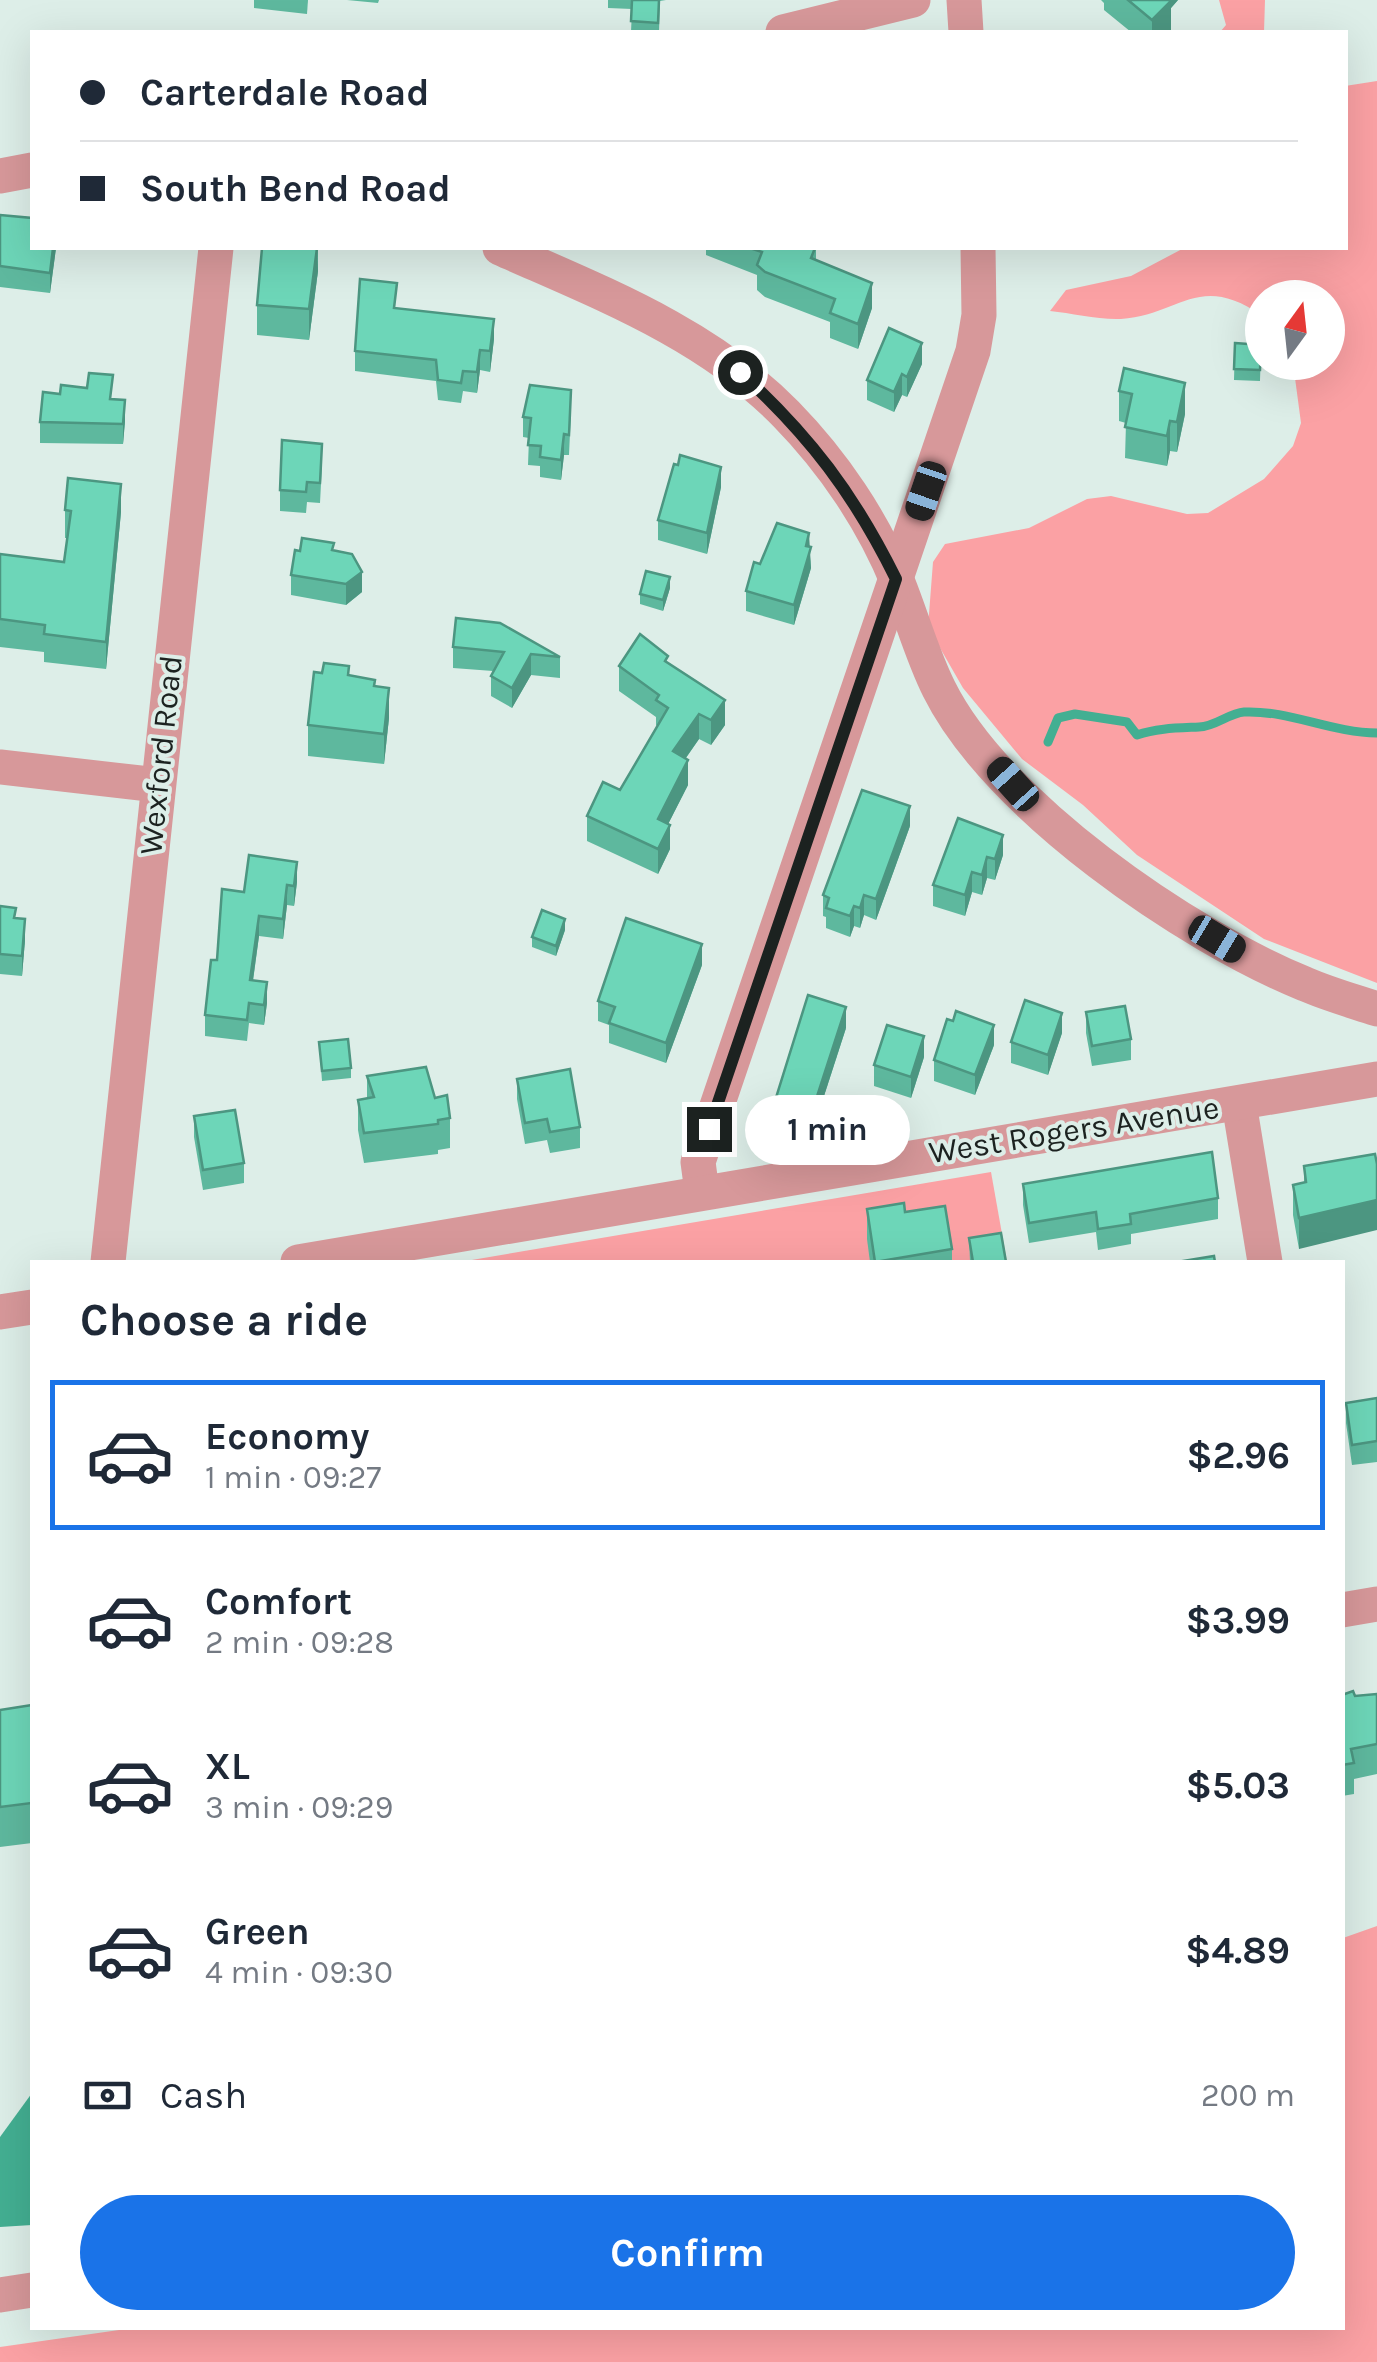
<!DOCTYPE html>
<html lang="en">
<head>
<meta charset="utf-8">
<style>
  body { margin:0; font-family:Karla,sans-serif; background:#f2f2f3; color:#1f2937; height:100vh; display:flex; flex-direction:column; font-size:38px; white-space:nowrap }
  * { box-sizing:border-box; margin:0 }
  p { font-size:32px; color:#747a83 }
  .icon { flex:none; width:55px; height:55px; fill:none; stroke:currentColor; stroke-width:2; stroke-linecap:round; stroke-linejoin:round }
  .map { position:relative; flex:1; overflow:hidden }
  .drawer { position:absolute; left:30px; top:1260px; width:1315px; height:1070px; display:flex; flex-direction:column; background:#fff; border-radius:0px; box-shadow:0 10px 40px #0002 }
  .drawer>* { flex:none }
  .banner { position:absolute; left:30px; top:30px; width:1318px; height:220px; border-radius:0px; box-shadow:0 10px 40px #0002; display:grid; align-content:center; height:220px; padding:0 50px; background:#fff }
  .needle { width:65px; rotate:15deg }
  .fabs { position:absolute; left:1245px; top:280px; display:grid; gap:20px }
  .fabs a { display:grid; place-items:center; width:100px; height:100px; border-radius:50%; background:#fff; box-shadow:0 10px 40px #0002; font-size:50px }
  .end { position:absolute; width:45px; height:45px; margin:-22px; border:12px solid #1c2220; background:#fff; box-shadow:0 0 0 5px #fff }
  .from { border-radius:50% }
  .bubble { position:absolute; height:70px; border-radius:35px; background:#fff; box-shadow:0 10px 40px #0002; font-size:32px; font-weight:700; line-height:70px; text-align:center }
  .car { position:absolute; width:30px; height:60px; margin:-30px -15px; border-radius:12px; box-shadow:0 0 8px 2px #0007; background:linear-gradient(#222 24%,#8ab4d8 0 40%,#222 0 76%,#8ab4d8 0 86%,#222 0) }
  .banner b { display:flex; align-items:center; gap:35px; height:95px; font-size:38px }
  .banner b+b { border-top:2px solid #e0e1e3 }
  .banner i { width:25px; height:25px; background:#1f2937 }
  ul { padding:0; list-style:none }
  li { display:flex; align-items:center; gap:30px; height:150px; margin:0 20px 15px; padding:0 30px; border:5px solid transparent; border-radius:0px }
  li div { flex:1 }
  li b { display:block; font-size:38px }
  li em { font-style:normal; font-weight:700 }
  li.current { border-color:#1a73e8 }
  li>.icon { width:90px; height:90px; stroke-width:1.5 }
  h2 { padding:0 50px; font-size:45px; line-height:120px }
  .pay { display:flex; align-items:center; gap:25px; height:110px; padding:0 50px; font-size:38px }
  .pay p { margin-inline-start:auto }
  .cta { display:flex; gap:20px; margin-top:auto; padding:20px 50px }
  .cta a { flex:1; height:115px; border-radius:60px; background:#1a73e8; color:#fff; font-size:40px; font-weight:700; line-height:115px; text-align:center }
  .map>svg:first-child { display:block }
</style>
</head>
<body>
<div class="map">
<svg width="1377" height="2362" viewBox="0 0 1377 2362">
  <rect width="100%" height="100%" fill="#ddeee8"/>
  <g fill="#fba1a4">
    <path d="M 1219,0 L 1265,0 L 1264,32 L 1220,32 L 1226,25 Z"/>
    <path d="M 1377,81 L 1377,983 L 1264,939 L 1137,855 L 1083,805 L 1022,759 L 963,688 L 928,627 L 933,562 L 945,544 L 1029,528 L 1087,499 L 1111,496 L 1187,514 L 1208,513 L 1264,479 L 1293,446 L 1301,423 L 1293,363 L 1328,362 L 1328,298 L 1262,298 L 1262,316 C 1199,271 1178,316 1121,319 C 1098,320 1072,313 1050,311 L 1066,290 L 1131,276 L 1184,248 L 1345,248 L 1345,86 Z"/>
    <path d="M 991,1172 L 1007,1262 L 460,1262 Z"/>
    <path d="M 1377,1926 L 1377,2362 L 0,2362 L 0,2347 L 133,2328 L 1342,2328 L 1343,1938 Z"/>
  </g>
  <path fill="#43af92" d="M 32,2093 L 32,2225 L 0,2227 L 0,2137 Z"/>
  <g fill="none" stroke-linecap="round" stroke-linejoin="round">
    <path stroke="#43af92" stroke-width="9" d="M 1048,742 L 1058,718 L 1075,714 L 1127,722 L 1137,735 C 1157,728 1178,728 1199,727 C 1215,727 1229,713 1244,712 C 1289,710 1332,733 1377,733"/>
    <g stroke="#d7989a" stroke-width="35">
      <path d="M 964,0 L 966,32"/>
      <path d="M 783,32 L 913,0"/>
      <path d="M 0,176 L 32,170"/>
      <path d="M 500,248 C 601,293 707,333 786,414 C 833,462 873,521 898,583 C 912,618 922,655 939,689 C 997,806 1187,936 1305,984 C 1328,994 1353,1001 1377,1009"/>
      <path d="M 0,767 L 158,785"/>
      <path d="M 1239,1103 L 1265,1262"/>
      <path d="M 702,1192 L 698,1162 L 973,351 L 979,315 L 978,248"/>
      <path d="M 108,1262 L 216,248"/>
      <path d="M 298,1262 L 1377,1079"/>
      <path d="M 0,1312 L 32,1307"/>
      <path d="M 1342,1610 L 1377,1604"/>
      <path d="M 0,2295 L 32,2290"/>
    </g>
  </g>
  <g fill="#5eb89e">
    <path d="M 254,0 L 308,0 L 307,14 L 254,8 Z"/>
    <path d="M 347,0 L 379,0 L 378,3 Z"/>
    <path d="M 608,0 L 666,0 L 660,1 L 659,32 L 631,32 L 632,9 L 608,8 Z"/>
    <path d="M 1101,0 L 1178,0 L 1171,8 L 1171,31 L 1170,32 L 1131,32 L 1104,10 L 1104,3 Z"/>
    <path d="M 0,215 L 32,248 L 56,248 L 50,293 L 0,287 Z"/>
    <path d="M 90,248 L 165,248 L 164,250 L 90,250 Z"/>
    <path d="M 318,248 L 318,271 L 309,340 L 257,335 L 257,305 Z"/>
    <path d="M 706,248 L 816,248 L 816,260 L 872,308 L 858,349 L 830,338 L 830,322 L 765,297 L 757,290 L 757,275 L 706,255 Z"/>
    <path d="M 397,308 L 494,339 L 490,372 L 480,370 L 477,393 L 463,391 L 461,403 L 438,400 L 436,381 L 355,371 L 355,351 Z"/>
    <path d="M 1235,343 L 1261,345 L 1260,381 L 1234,380 Z"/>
    <path d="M 922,364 L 907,397 L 902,395 L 894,412 L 867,400 L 867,380 Z"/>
    <path d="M 1124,368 L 1185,414 L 1177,452 L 1170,451 L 1167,466 L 1125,458 L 1126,423 L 1119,421 L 1119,391 Z"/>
    <path d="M 112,399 L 125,421 L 123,444 L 40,443 L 40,422 Z"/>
    <path d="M 571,411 L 569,455 L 564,455 L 561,480 L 540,477 L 540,466 L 528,465 L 529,438 L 523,437 L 523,417 Z"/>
    <path d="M 322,464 L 320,503 L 307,502 L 306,513 L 280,511 L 280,490 Z"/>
    <path d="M 678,465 L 721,487 L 707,554 L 658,540 L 658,520 Z"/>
    <path d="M 65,510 L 121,512 L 106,669 L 44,662 L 44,652 L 0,647 L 0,554 L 64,562 L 67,538 L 65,538 Z"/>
    <path d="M 809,547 L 811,568 L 794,625 L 746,611 L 746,591 L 760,564 Z"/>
    <path d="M 334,550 L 362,592 L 346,605 L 291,595 L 291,575 Z"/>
    <path d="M 670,588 L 663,611 L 640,604 L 640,594 Z"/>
    <path d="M 453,647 L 560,657 L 560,678 L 531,675 L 512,708 L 491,696 L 491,676 L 493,671 L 453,668 Z"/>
    <path d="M 668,663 L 725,725 L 711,745 L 699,739 L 686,758 L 688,785 L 668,824 L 670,849 L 658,874 L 587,841 L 587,816 L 620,790 L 657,726 L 656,725 L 656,717 L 619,691 L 619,666 Z"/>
    <path d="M 349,675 L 375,686 L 389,718 L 384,764 L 308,756 L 308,725 Z"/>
    <path d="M 958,818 L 1003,855 L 995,880 L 987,878 L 982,895 L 972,892 L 965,916 L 933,906 L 933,885 Z"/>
    <path d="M 910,826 L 876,920 L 864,915 L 860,928 L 854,926 L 850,937 L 826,928 L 826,917 L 823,916 L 823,895 Z"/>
    <path d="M 297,882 L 294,906 L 287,905 L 283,939 L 259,936 L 253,981 L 267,1003 L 264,1025 L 249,1023 L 247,1041 L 205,1036 L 205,1015 L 217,960 L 244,892 Z"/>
    <path d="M 0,906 L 16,918 L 25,940 L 22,976 L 0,974 Z"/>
    <path d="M 565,930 L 556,956 L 532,947 L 532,937 Z"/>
    <path d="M 702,965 L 666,1063 L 609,1043 L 609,1025 L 598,1021 L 598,1001 Z"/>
    <path d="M 1086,1012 L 1131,1039 L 1131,1060 L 1092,1066 L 1086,1033 Z"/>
    <path d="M 846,1028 L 812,1133 L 775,1121 L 775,1101 Z"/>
    <path d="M 1062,1033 L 1048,1075 L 1011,1063 L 1011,1042 Z"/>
    <path d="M 319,1042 L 351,1068 L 351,1078 L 322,1081 Z"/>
    <path d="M 994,1045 L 975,1095 L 934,1081 L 934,1060 Z"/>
    <path d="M 924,1057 L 911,1098 L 874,1086 L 874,1065 Z"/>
    <path d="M 367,1076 L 435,1098 L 450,1118 L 450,1148 L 438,1150 L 438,1154 L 364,1163 L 358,1130 L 358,1100 L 367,1099 Z"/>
    <path d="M 517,1079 L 580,1127 L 580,1148 L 550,1153 L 547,1140 L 525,1144 L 517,1099 Z"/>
    <path d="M 194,1116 L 244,1163 L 244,1183 L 203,1190 L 194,1137 Z"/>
    <path d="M 1375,1154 L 1299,1249 L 1293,1215 L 1293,1185 L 1304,1183 L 1304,1166 Z"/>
    <path d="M 1023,1184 L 1218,1198 L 1218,1219 L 1131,1234 L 1131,1244 L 1098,1250 L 1096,1232 L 1029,1243 L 1023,1205 Z"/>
    <path d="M 867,1209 L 905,1212 L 952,1249 L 952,1262 L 870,1262 L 867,1239 Z"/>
    <path d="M 969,1238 L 1006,1262 L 970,1262 Z"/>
    <path d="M 1377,1398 L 1377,1462 L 1352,1465 L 1346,1423 L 1346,1403 Z"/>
    <path d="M 1377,1694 L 1377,1774 L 1354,1779 L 1354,1794 L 1342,1796 L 1342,1695 L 1355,1696 Z"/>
    <path d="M 32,1705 L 32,1843 L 0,1847 L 0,1710 Z"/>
  </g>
  <g fill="#4c9681">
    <path d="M 1160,0 L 1178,0 L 1171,8 L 1171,31 L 1170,32 L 1152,32 L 1152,20 Z"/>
    <path d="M 53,248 L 56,248 L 50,293 L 50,273 Z"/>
    <path d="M 317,248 L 318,271 L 309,340 L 309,309 Z"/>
    <path d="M 872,283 L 872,308 L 858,349 L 858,324 Z"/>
    <path d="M 494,319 L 494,339 L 490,372 L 490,351 Z"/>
    <path d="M 922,343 L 922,364 L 907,397 L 907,377 Z"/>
    <path d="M 480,350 L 480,370 L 477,393 L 477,372 Z"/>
    <path d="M 902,374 L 902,395 L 894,412 L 894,392 Z"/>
    <path d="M 1185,383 L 1185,414 L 1177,452 L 1177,422 Z"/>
    <path d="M 125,400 L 125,421 L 123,444 L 123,424 Z"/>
    <path d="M 1170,421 L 1170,451 L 1167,466 L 1167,436 Z"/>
    <path d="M 564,434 L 564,455 L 561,480 L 561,460 Z"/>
    <path d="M 721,467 L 721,487 L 707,554 L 707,533 Z"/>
    <path d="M 121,484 L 121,512 L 106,669 L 106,642 Z"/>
    <path d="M 809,533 L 811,568 L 794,625 L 794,605 Z"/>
    <path d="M 362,572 L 362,592 L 346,605 L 346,584 Z"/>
    <path d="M 670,577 L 670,588 L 663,611 L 663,600 Z"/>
    <path d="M 531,654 L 531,675 L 512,708 L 512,688 Z"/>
    <path d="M 389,688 L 389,718 L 384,764 L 384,734 Z"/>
    <path d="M 725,700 L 725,725 L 711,745 L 711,720 Z"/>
    <path d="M 699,714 L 699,739 L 673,776 L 673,751 Z"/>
    <path d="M 688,760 L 688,785 L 658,844 L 658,819 Z"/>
    <path d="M 910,806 L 910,826 L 876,920 L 876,899 Z"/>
    <path d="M 670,825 L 670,849 L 658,874 L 658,849 Z"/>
    <path d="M 1003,835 L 1003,855 L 995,880 L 995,859 Z"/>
    <path d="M 987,857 L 987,878 L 982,895 L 982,875 Z"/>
    <path d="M 297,862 L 297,882 L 294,906 L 294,886 Z"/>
    <path d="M 972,872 L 972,892 L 965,916 L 965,895 Z"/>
    <path d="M 287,885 L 287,905 L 283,939 L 283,919 Z"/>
    <path d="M 864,895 L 864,915 L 860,928 L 860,908 Z"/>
    <path d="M 854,906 L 854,926 L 850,937 L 850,916 Z"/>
    <path d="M 259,916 L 259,936 L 250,1001 L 250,980 Z"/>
    <path d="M 25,919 L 25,940 L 22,976 L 22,956 Z"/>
    <path d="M 565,919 L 565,930 L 556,956 L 556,946 Z"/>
    <path d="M 702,944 L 702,965 L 666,1063 L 666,1043 Z"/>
    <path d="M 267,982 L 267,1003 L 264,1025 L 264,1005 Z"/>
    <path d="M 846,1007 L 846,1028 L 812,1133 L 812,1112 Z"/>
    <path d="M 1062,1013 L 1062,1033 L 1048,1075 L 1048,1055 Z"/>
    <path d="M 994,1025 L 994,1045 L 975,1095 L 975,1075 Z"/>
    <path d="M 924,1036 L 924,1057 L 911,1098 L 911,1077 Z"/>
    <path d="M 1377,1200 L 1377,1230 L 1299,1249 L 1299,1218 Z"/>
  </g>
  <g fill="#6dd6b8" stroke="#4c9681" stroke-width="2.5">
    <path d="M 632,0 L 659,0 L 658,23 L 631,21 Z"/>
    <path d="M 1128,0 L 1171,0 L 1171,1 L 1152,20 Z"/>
    <path d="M 0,215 L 32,218 L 32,248 L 53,248 L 50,273 L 0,266 Z"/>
    <path d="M 262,248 L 317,248 L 309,309 L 257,305 Z"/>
    <path d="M 750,248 L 815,248 L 811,258 L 872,283 L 858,324 L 830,313 L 835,299 L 765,272 L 757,265 L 762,252 Z"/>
    <path d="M 360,279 L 397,283 L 394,308 L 494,319 L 490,351 L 480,350 L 477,372 L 463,371 L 461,383 L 438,380 L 436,360 L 355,351 Z"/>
    <path d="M 889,328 L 922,343 L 907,377 L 902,374 L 894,392 L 867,380 Z"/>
    <path d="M 1235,343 L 1261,345 L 1260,370 L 1234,369 Z"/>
    <path d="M 1124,368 L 1185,383 L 1177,422 L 1170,421 L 1167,436 L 1125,427 L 1132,394 L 1119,391 Z"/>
    <path d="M 89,373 L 113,375 L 110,399 L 125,400 L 123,424 L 40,422 L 43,392 L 60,394 L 61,385 L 87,388 Z"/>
    <path d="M 530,385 L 571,390 L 569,435 L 564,434 L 561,460 L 540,457 L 541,446 L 528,445 L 531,418 L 523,417 Z"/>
    <path d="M 282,440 L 322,444 L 320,483 L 307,482 L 306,492 L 280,490 Z"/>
    <path d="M 680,455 L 721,467 L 707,533 L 658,520 L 674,464 L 678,465 Z"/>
    <path d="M 68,478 L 121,484 L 106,642 L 44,634 L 45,625 L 0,619 L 0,554 L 64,562 L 71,511 L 65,510 Z"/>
    <path d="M 777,523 L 809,533 L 806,546 L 811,547 L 794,605 L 746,591 L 754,562 L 760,564 Z"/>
    <path d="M 302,538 L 334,543 L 332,550 L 352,554 L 362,572 L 346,584 L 291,575 L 295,550 L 300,551 Z"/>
    <path d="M 646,571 L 670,577 L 663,600 L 640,594 Z"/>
    <path d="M 456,618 L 500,623 L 560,657 L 531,654 L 512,688 L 491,676 L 504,652 L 453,647 Z"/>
    <path d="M 640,634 L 668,656 L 665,661 L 725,700 L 711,720 L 699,714 L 673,751 L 688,760 L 658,819 L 670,825 L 658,849 L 587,816 L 603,782 L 620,790 L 668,708 L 656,700 L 659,695 L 619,666 Z"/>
    <path d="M 324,663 L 349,666 L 348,675 L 375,680 L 374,686 L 389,688 L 384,734 L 308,725 L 314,672 L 322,673 Z"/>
    <path d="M 862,790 L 910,806 L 876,899 L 864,895 L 860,908 L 854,906 L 850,916 L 826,908 L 829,898 L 823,895 Z"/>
    <path d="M 958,818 L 1003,835 L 995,859 L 987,857 L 982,875 L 972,872 L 965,895 L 933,885 Z"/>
    <path d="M 249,855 L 297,862 L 294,886 L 287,885 L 283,919 L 259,916 L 250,980 L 267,982 L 264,1005 L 249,1003 L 247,1020 L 205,1015 L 211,960 L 217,960 L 222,889 L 244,892 Z"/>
    <path d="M 0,906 L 16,908 L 14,918 L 25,919 L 22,956 L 0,954 Z"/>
    <path d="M 542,910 L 565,919 L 556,946 L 532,937 Z"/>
    <path d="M 626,918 L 702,944 L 666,1043 L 609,1023 L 615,1007 L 598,1001 Z"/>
    <path d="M 808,995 L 846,1007 L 812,1112 L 775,1101 Z"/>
    <path d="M 1025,1000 L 1062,1013 L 1048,1055 L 1011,1042 Z"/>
    <path d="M 1125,1006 L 1131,1039 L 1092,1046 L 1086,1012 Z"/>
    <path d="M 956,1011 L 994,1025 L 975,1075 L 934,1060 L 947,1019 L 953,1021 Z"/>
    <path d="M 887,1025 L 924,1036 L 911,1077 L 874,1065 Z"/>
    <path d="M 348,1039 L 351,1068 L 322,1071 L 319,1042 Z"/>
    <path d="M 426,1067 L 435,1098 L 447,1095 L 450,1118 L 438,1120 L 438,1124 L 364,1133 L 358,1100 L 374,1097 L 367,1076 Z"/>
    <path d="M 570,1069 L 580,1127 L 550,1132 L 547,1119 L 525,1123 L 517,1079 Z"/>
    <path d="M 235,1110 L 244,1163 L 203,1170 L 194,1116 Z"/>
    <path d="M 1212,1152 L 1218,1198 L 1130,1214 L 1131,1224 L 1098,1229 L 1096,1212 L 1029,1223 L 1023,1184 Z"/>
    <path d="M 1375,1154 L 1377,1164 L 1377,1200 L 1299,1218 L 1293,1185 L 1306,1182 L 1304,1166 Z"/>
    <path d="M 904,1203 L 905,1212 L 945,1206 L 952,1249 L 875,1262 L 867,1209 Z"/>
    <path d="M 1001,1233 L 1006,1262 L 973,1262 L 969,1238 Z"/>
    <path d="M 1214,1256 L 1215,1262 L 1177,1262 Z"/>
    <path d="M 1377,1398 L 1377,1441 L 1352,1445 L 1346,1403 Z"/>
    <path d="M 1353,1691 L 1355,1696 L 1377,1694 L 1377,1744 L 1351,1749 L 1354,1763 L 1342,1765 L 1342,1695 Z"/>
    <path d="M 32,1705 L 32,1803 L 0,1807 L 0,1710 Z"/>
  </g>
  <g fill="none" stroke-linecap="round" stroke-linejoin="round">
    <path stroke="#1c2220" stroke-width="12" d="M 709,1129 L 896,579 C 854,494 810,436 740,372"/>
  </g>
  <g text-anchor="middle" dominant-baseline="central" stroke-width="8" stroke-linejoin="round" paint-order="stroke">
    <g font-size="32" fill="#1c2220" stroke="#ddeee8">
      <text transform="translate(161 755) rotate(-84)">Wexford Road</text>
      <text transform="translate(1074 1130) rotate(-9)">West Rogers Avenue</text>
    </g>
  </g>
</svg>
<div class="fabs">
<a><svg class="needle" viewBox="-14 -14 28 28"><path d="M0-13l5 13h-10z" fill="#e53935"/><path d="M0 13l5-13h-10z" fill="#747a83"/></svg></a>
</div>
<i class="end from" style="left:740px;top:372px"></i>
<i class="end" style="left:709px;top:1129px"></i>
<div class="bubble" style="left:745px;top:1095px;width:165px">1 min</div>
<i class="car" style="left:926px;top:491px;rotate:199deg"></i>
<i class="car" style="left:1013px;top:784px;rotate:318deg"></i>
<i class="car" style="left:1217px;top:939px;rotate:121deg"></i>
<div class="banner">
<b><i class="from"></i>Carterdale Road</b>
<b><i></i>South Bend Road</b>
</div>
<section class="drawer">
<h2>Choose a ride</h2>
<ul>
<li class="current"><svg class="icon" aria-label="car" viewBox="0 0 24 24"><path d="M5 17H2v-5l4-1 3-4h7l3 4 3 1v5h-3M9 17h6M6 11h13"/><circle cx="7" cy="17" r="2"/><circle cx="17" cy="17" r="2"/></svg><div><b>Economy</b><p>1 min · 09:27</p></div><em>$2.96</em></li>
<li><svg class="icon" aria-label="car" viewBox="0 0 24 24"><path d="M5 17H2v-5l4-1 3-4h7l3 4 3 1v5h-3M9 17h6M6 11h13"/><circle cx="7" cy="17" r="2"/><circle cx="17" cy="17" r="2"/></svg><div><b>Comfort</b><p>2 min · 09:28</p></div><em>$3.99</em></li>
<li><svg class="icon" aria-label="car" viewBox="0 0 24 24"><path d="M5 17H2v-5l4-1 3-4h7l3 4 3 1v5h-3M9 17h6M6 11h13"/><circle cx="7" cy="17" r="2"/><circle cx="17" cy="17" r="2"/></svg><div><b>XL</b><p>3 min · 09:29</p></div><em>$5.03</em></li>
<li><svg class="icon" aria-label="car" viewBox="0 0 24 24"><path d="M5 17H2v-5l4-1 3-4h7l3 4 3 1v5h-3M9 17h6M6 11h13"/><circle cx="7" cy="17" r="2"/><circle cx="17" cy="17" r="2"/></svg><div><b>Green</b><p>4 min · 09:30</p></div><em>$4.89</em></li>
</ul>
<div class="pay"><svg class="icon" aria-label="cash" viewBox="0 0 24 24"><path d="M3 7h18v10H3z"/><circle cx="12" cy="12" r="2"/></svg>Cash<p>200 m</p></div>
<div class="cta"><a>Confirm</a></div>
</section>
</div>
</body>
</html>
